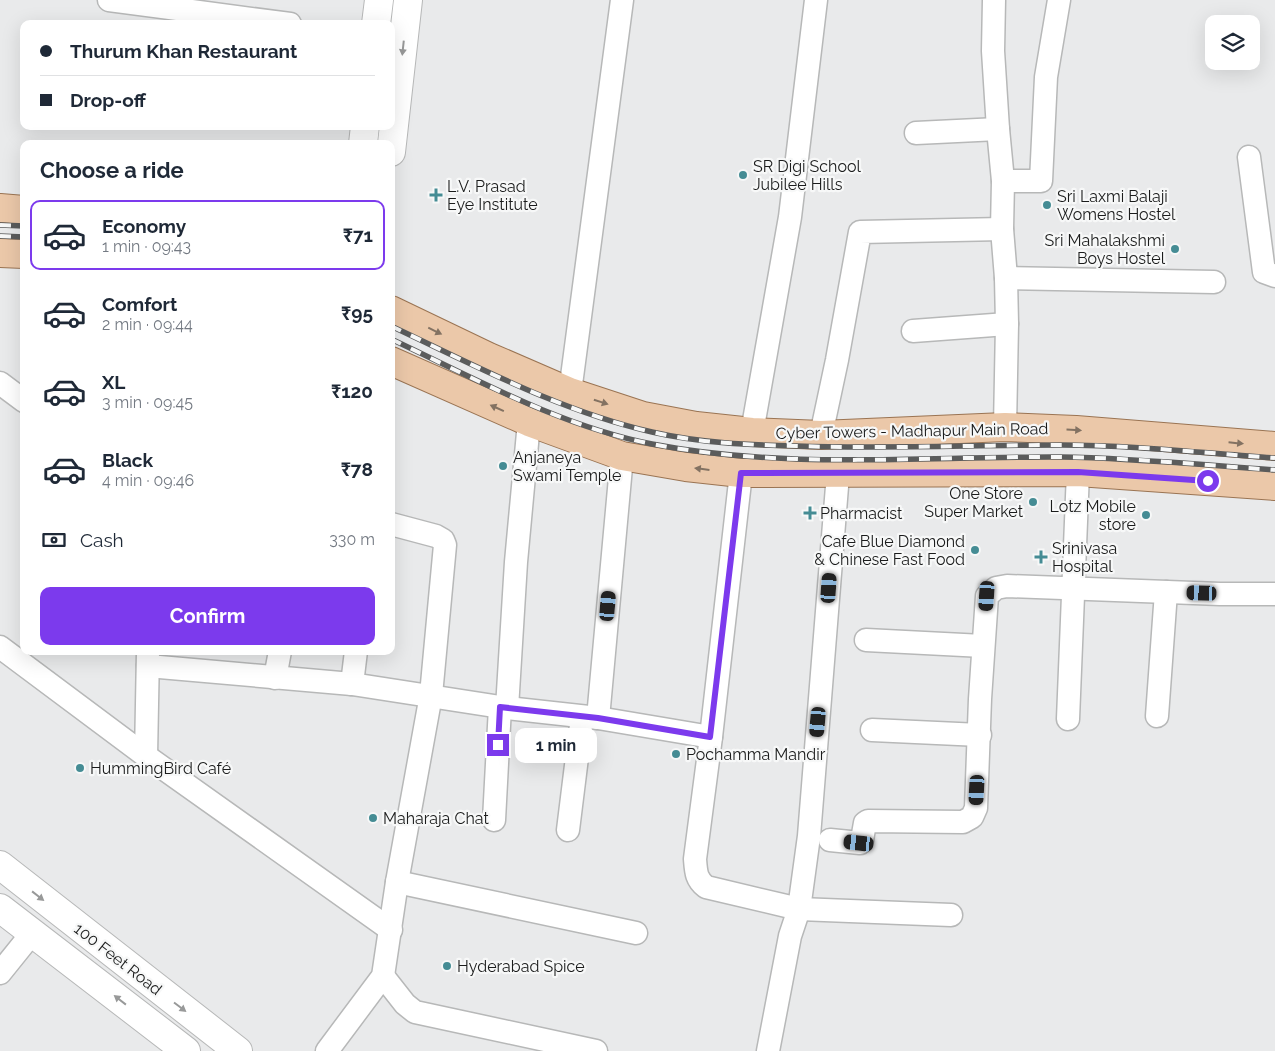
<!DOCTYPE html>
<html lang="en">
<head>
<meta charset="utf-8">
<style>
  body { margin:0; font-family:Raleway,sans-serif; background:#f2f2f3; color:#1f2937; height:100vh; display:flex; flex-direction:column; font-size:19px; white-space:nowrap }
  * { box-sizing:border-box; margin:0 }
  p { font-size:16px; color:#747a83 }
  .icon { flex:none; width:28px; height:28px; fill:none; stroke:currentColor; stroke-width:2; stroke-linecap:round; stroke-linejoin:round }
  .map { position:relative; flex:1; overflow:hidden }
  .sheet { position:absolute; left:20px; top:140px; width:375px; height:515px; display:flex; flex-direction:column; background:#fff; border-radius:10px; box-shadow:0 5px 20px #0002 }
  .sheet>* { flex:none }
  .top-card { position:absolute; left:20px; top:20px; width:375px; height:110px; border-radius:10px; box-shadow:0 5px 20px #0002; display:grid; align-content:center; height:110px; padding:0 20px; background:#fff }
  .fabs { position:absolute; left:1205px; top:15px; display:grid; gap:10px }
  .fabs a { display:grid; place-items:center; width:55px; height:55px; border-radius:10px; background:#fff; box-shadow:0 5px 20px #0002; font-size:25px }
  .end { position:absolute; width:22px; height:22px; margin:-11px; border:6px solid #7c3aed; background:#fff; box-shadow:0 0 0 2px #fff }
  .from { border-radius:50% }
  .bubble { position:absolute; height:35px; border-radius:10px; background:#fff; box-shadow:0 5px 20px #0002; font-size:16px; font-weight:700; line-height:35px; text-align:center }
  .car { position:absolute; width:15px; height:30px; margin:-15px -8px; border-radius:6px; box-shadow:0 0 4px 1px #0007; background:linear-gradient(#222 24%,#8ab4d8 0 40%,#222 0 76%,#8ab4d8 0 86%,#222 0) }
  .top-card b { display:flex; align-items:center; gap:18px; height:48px; font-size:19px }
  .top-card b+b { border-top:1px solid #e0e1e3 }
  .top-card i { width:12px; height:12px; background:#1f2937 }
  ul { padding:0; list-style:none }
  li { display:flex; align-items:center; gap:15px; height:70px; margin:0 10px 8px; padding:0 10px; border:2px solid transparent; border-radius:10px }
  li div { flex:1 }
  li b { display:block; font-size:19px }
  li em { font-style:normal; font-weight:700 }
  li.selected { border-color:#7c3aed }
  li>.icon { width:45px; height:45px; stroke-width:1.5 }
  h2 { padding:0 20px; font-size:22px; line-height:60px }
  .pay { display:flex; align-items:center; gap:12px; height:55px; padding:0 20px; font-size:19px }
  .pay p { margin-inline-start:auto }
  .primary-button { display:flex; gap:10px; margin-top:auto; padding:10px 20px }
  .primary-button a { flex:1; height:58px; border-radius:10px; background:#7c3aed; color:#fff; font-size:20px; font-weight:700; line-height:58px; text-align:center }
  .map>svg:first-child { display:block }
</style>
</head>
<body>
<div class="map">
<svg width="1275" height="1051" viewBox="0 0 1275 1051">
  <rect width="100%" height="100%" fill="#e9eaeb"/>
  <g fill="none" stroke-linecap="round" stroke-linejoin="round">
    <g stroke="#b7b8b8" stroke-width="25">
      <g id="street">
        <path d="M 109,0 L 290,24"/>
        <path d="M 994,0 L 993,51 L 998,129 L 1003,181 L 1002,229 L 1006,278 L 1007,324 L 1005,427"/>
        <path d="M 916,133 L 998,129"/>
        <path d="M 1249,157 L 1264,272 L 1275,276"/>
        <path d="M 1003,181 L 1041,181 L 1046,77 L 1059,0"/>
        <path d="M 1006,278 L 1214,282"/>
        <path d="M 913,331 L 1007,324"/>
        <path d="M 0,383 L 24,401"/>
        <path d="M 570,392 L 622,0"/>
        <path d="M 752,432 L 790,217 L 816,0"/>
        <path d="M 821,435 L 837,360 L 860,232 L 1002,229"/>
        <path d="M 741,473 L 711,737 L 695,859 C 696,872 696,879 706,887 L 799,909 L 951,915"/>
        <path d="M 866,640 L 983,646"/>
        <path d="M 0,647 L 146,756 L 391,930"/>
        <path d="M 148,666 L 352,684 L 507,708 L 598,718 L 711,737"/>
        <path d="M 275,678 L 280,651"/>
        <path d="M 352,684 L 356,651"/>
        <path d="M 507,708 L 516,562 L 529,422"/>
        <path d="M 1157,716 L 1166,592"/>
        <path d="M 598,718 L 622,456"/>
        <path d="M 1068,719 L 1078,472"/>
        <path d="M 872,730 L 980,735"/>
        <path d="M 146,756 L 148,652"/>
        <path d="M 494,820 L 500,707"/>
        <path d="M 568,830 L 582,717"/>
        <path d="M 830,840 L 860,843 L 862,840 L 865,823 L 868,821 L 963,822 L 972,817 L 976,808 L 980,699 L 987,596 L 996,588 L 1007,586 L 1220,594 L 1275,594"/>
        <path d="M 397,882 L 636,933"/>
        <path d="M 0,973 L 33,932"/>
        <path d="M 383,976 L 405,1004 L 415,1012 L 596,1051"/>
        <path d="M 327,1051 L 383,976 L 397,882 L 431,695 L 445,545 L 443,540 L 436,536 L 391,524"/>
        <path d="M 768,1051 L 790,936 L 799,909 L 809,836 L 838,474"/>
      </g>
    </g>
    <g stroke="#b7b8b8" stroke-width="30">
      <g id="secondary">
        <path d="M 376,24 L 379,0"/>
        <path d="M 363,144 L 365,126"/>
        <path d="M 391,152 L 408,0"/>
        <path d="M 0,865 L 238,1051"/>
        <path d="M 0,908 L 186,1051"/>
      </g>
    </g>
    <g stroke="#9a7453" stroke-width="30">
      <g id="primary">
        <path d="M 0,208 L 24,210"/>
        <path d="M 0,253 L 24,254"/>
        <path d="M 391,310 L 489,357 L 570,392 L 643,416 L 696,426 L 752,432 L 821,435 L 1005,427 L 1076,430 L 1275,446"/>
        <path d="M 391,361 L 529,422 L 622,456 L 686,467 L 741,473 L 1078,472 L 1275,486"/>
      </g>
    </g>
    <use href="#street" stroke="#fff" stroke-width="22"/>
    <use href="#secondary" stroke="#fff" stroke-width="28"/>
    <use href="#primary" stroke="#ebc8a9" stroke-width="28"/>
    <g stroke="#5b5c5c" stroke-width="5.5">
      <g id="rail">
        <path d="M 0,225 L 24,226"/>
        <path d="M 0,236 L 24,237"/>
        <path d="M 391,326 C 476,366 560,411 652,432 C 700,443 749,445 797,446 C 885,449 973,445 1061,445 C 1132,445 1204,453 1275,458"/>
        <path d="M 391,339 C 476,379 560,426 652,444 C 787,470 926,456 1061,457 C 1133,458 1204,465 1275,470"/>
      </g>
    </g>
    <use href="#rail" stroke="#f7f8f8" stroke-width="4" stroke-dasharray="11" stroke-linecap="butt"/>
  </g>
  <defs><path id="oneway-solid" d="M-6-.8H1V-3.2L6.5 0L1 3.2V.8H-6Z" transform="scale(1.25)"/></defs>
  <g fill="#989999">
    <use href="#oneway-solid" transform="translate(403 48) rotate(96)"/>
    <use href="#oneway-solid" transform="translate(38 896) rotate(38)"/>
    <use href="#oneway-solid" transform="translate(120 1000) rotate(-142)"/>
    <use href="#oneway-solid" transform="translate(180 1007) rotate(37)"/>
  </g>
  <g fill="#837262">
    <use href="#oneway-solid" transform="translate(435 331) rotate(26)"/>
    <use href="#oneway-solid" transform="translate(601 402) rotate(18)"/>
    <use href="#oneway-solid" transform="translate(497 408) rotate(-156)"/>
    <use href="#oneway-solid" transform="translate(1074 430) rotate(3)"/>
    <use href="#oneway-solid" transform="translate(1236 443) rotate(6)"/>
    <use href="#oneway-solid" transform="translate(702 469) rotate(-173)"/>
  </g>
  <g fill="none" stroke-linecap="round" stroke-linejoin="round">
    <path stroke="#7c3aed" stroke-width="6" d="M 498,745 L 500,707 L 598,718 L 710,737 L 741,473 L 1078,472 L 1208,481"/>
  </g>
  <g fill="#458c94" stroke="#f7f8f8" stroke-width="2">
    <circle cx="743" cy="175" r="5"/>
    <path d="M433.5 187.5h5v5h5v5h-5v5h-5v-5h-5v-5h5z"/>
    <circle cx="1047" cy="205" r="5"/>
    <circle cx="1175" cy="249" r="5"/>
    <circle cx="503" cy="466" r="5"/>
    <circle cx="1033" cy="502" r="5"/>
    <path d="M807.5 505.5h5v5h5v5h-5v5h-5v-5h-5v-5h5z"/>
    <circle cx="1146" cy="515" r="5"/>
    <circle cx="975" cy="550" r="5"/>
    <path d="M1038.5 549.5h5v5h5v5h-5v5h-5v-5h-5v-5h5z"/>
    <circle cx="676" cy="754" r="5"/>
    <circle cx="80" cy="768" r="5"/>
    <circle cx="373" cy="818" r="5"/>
    <circle cx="447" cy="966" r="5"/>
  </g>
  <g text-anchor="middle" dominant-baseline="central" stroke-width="4.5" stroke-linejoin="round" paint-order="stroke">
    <g font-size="16" fill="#1b1c1c" stroke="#f7f8f8" text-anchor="start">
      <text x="753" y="166">SR Digi School<tspan x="753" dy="18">Jubilee Hills</tspan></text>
      <text x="447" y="186">L.V. Prasad<tspan x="447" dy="18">Eye Institute</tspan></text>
      <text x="1057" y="196">Sri Laxmi Balaji<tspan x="1057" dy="18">Womens Hostel</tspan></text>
      <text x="1165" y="240" text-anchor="end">Sri Mahalakshmi<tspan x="1165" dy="18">Boys Hostel</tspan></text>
      <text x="513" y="457">Anjaneya<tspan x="513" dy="18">Swami Temple</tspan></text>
      <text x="1023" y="493" text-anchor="end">One Store<tspan x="1023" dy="18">Super Market</tspan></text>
      <text x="1136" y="506" text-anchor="end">Lotz Mobile<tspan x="1136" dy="18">store</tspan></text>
      <text x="820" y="513">Pharmacist</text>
      <text x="965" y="541" text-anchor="end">Cafe Blue Diamond<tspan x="965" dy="18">&amp; Chinese Fast Food</tspan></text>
      <text x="1052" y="548">Srinivasa<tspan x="1052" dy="18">Hospital</tspan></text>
      <text x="686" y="754">Pochamma Mandir</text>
      <text x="90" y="768">HummingBird Café</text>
      <text x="383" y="818">Maharaja Chat</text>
      <text x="457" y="966">Hyderabad Spice</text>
    </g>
    <g font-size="16" fill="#1b1c1c" stroke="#f7f8f8">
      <text transform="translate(912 431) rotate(-1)">Cyber Towers - Madhapur Main Road</text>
      <text transform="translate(118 959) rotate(38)">100 Feet Road</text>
    </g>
  </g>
</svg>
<div class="fabs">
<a><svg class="icon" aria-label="layers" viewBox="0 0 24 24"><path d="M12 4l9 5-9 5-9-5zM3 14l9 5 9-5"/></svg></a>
</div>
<i class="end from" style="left:1208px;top:481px"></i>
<i class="end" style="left:498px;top:745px"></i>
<div class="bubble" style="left:515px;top:728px;width:82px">1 min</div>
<i class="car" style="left:829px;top:588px;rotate:4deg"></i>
<i class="car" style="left:1202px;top:593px;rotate:272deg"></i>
<i class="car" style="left:987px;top:596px;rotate:184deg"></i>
<i class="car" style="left:608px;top:606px;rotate:5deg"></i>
<i class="car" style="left:818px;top:722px;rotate:185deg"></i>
<i class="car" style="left:977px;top:790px;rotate:183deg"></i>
<i class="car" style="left:859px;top:843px;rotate:276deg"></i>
<div class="top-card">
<b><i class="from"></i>Thurum Khan Restaurant</b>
<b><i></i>Drop-off</b>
</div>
<section class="sheet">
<h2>Choose a ride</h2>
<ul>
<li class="selected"><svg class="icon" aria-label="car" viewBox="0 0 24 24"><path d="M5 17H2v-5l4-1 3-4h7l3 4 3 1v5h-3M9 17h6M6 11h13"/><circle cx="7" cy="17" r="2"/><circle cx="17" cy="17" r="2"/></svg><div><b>Economy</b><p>1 min · 09:43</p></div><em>₹71</em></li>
<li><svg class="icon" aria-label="car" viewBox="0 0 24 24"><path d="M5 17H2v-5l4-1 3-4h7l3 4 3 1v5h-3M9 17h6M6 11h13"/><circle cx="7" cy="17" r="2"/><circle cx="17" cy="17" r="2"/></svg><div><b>Comfort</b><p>2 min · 09:44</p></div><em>₹95</em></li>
<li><svg class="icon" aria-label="car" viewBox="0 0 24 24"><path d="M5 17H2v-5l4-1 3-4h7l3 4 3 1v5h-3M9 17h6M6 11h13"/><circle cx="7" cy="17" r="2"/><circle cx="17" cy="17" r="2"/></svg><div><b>XL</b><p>3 min · 09:45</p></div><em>₹120</em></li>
<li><svg class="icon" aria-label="car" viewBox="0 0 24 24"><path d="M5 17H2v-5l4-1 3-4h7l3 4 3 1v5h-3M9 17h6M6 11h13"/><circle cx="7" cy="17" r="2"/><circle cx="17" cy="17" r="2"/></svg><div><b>Black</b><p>4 min · 09:46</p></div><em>₹78</em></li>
</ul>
<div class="pay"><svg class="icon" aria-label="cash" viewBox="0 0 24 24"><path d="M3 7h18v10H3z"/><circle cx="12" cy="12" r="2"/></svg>Cash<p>330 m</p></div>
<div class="primary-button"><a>Confirm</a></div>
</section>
</div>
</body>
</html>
